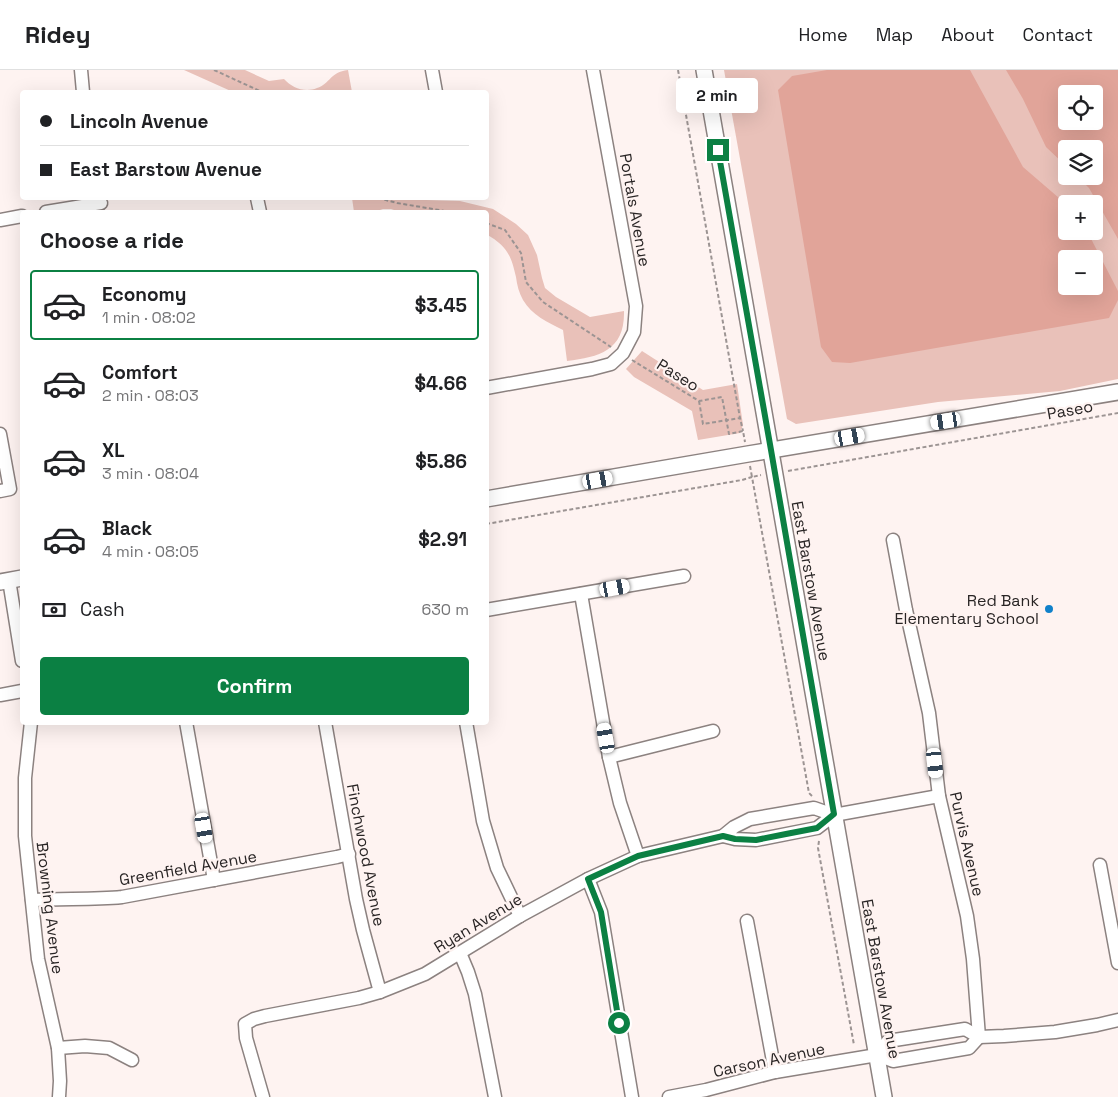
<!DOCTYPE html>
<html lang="en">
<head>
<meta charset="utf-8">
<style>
  body { margin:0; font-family:"Space Grotesk",sans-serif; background:#f2f2f2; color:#202124; height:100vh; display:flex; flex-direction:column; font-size:19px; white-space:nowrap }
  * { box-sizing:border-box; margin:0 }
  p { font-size:16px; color:#757577 }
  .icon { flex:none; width:28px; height:28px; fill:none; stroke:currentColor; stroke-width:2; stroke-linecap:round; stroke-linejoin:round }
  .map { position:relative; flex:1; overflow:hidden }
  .details { position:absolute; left:20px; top:140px; width:469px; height:515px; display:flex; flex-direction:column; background:#fff; border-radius:5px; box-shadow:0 5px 20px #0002 }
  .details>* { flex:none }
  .banner { position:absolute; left:20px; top:20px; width:469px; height:110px; border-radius:5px; box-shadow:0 5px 20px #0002; display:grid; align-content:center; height:110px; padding:0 20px; background:#fff }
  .tools { position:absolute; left:1058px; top:15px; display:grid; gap:10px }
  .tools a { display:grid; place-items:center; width:45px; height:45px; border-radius:5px; background:#fff; box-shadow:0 5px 20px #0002; font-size:25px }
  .end { position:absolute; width:22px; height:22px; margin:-11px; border:6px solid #0b8043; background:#fff; box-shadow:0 0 0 2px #fff }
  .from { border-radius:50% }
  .bubble { position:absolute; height:35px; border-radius:5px; background:#fff; box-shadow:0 5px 20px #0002; font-size:16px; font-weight:700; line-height:35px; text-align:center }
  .car { position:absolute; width:15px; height:30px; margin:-15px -8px; border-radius:6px; box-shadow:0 0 4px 1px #0007; background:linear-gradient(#fff 24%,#345 0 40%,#fff 0 76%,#345 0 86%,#fff 0) }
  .banner b { display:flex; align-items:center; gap:18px; height:48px; font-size:19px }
  .banner b+b { border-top:1px solid #e0e0e0 }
  .banner i { width:12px; height:12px; background:#202124 }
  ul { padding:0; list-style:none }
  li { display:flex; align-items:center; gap:15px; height:70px; margin:0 10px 8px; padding:0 10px; border:2px solid transparent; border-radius:5px }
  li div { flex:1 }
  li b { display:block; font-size:19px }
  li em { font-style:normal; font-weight:700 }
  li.active { border-color:#0b8043 }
  li>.icon { width:45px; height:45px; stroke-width:1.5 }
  h2 { padding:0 20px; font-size:22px; line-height:60px }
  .pay { display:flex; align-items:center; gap:12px; height:55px; padding:0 20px; font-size:19px }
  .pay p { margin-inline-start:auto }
  .primary-button { display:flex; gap:10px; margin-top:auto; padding:10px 20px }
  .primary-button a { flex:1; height:58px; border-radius:5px; background:#0b8043; color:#fff; font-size:20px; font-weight:700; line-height:58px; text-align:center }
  header { display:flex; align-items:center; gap:30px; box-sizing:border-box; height:70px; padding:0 25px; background:#fff; border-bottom:1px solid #e0e0e0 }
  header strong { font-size:24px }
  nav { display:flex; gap:28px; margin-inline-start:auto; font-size:18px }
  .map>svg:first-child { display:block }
</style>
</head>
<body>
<header>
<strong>Ridey</strong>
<nav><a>Home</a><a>Map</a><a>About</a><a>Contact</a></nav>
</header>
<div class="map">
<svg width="1118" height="1027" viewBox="0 0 1118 1027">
  <rect width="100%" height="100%" fill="#fef3f1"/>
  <g fill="#e9c1b9" fill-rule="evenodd">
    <path d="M 184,0 L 245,0 L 269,11 L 284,9 C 292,18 305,23 317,18 C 330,14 330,2 348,0 L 352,22 L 233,22 Z"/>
    <path d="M 724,0 L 1118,0 L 1118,309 L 1060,321 L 938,332 L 796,354 L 787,349 ZM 1066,24 L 1094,24 L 1094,51 L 1066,51 ZM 1066,79 L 1094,79 L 1094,106 L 1066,106 ZM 1066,134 L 1094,134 L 1094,161 L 1066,161 ZM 1066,189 L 1094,189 L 1094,216 L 1066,216 Z"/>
    <path d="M 352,128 L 415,128 L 426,130 L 460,131 L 493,139 L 516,154 L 528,165 L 537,185 L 542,208 L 545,218 L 556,227 L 590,247 L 624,241 C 625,280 600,287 567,291 L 563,260 C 547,252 532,245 523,230 C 519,223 517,215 516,207 C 511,185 507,176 486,164 L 486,142 L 400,142 L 391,139 L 383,139 L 374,142 L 354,142 Z"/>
    <path d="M 642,281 L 703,320 L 737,314 L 743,355 L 740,363 L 698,370 L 692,341 L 634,307 L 626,299 Z"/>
  </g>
  <g fill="#e1a499" fill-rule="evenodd">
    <path d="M 827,0 L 970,0 L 1023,97 L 1066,134 L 1066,161 L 1087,161 L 1118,221 L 1118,230 L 1109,248 L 850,293 L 832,292 L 821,277 L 778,20 L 792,6 ZM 1066,189 L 1094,189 L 1094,216 L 1066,216 Z"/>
    <path d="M 1006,0 L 1118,0 L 1118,169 L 1089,118 L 1077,106 L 1094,106 L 1094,79 L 1066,79 L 1066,96 L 1046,77 L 1023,29 ZM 1066,24 L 1094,24 L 1094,51 L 1066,51 Z"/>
  </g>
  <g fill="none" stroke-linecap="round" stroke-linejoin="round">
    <g stroke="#8c8280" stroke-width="15">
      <g id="minor">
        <path d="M 81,0 L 83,22"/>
        <path d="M 432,0 L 436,22"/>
        <path d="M 257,128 L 260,142"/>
        <path d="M 46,142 L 101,133"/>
        <path d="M 0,150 L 22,146"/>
        <path d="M 486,318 L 592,299 L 611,294 L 623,283 L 634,262 L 636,236 L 593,0"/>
        <path d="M 0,364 L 10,419 L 0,421"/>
        <path d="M 893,470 L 906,540 L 929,643 L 939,726 L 967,846 L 973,889 L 979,967"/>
        <path d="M 9,510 L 22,591"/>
        <path d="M 581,524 L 609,687 L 620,733 L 638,786"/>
        <path d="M 486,540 L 684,506"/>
        <path d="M 0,625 L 22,621"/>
        <path d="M 31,652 L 25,708 L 25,766 L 38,889 L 58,978 L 60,1011 L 59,1027"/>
        <path d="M 186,652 L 214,810"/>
        <path d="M 325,652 L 356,829 L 363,860 L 380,922"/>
        <path d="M 466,652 L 483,751 L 497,798 L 520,846"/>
        <path d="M 609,687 L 713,661"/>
        <path d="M 723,766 L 735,769 L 756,770 L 817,758 L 834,745 L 939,726"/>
        <path d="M 1100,795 L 1118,893"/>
        <path d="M 588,809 L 601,842 L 632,1027"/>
        <path d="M 32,830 C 62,828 92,830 122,827 L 337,787 L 349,784"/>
        <path d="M 747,851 L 775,1002"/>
        <path d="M 460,883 L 468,902 L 475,924 L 495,1027"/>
        <path d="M 58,978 L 85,976 L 109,978 L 132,990"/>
        <path d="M 877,985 L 888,971 L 965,959 L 979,967 L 1004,966 L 1055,962 L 1097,955 L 1118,950"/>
        <path d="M 263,1027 L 246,968 L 245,954 L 254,949 L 265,946 L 359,928 L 380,922 L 425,904 L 520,846 L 588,809 L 638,786 L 723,766 L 734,757 L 750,749 L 814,738 L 834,745"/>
        <path d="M 669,1027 L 706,1020 L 775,1002 L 877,985 L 893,991 L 969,978 L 979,967"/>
      </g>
    </g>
    <g stroke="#8c8280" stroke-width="18">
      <g id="tertiary">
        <path d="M 704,0 L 884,1027"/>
        <path d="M 486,429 L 748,384 L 1118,322"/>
        <path d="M 0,512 L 22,508"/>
      </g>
    </g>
    <g stroke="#9c9493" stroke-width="2" stroke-dasharray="4 2.5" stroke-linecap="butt">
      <path d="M 214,0 L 262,22"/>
      <path d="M 678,0 L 740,348"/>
      <path d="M 378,128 L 397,133 L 451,142"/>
      <path d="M 486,153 L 505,160 L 521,183 L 526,212 L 543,232 L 611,277"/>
      <path d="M 632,290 L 699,331 L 722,327 L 729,364 L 743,361 L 745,372"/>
      <path d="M 699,331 L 703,354 L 740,348 L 743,361"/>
      <path d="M 750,396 L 752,407 L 761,405"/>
      <path d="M 788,401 L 1118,343"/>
      <path d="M 486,454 L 742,410 L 752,407 L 809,723 L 812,726"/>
      <path d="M 819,771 L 818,778 L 854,975"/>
    </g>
    <use href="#minor" stroke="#fff" stroke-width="12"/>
    <use href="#tertiary" stroke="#fff" stroke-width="15"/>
  </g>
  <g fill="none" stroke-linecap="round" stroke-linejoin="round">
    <path stroke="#0b8043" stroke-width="6" d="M 619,953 L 601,842 L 588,809 L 638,786 L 723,766 L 735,769 L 756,770 L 786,764 L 817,758 L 834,744 L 771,380 L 718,80"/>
  </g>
  <circle fill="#1081ca" stroke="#fef3f1" stroke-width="2" cx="1049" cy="539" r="5"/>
  <g text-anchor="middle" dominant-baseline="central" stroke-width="4.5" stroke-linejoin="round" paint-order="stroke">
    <g font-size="16" fill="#292525" stroke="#fef3f1">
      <text transform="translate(635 140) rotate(80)">Portals Avenue</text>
      <text transform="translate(678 305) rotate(32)">Paseo</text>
      <text transform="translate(1070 340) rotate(-10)">Paseo</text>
      <text transform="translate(811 511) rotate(80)">East Barstow Avenue</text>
      <text transform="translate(967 774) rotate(77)">Purvis Avenue</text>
      <text transform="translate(366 785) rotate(79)">Finchwood Avenue</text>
      <text transform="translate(188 798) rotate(-10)">Greenfield Avenue</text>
      <text transform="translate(50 838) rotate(83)">Browning Avenue</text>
      <text transform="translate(478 853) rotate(-31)">Ryan Avenue</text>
      <text transform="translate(881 909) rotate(80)">East Barstow Avenue</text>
      <text transform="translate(769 990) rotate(-12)">Carson Avenue</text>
    </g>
    <g font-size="16" fill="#292525" stroke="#fef3f1" text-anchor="end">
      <text x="1039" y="530">Red Bank<tspan x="1039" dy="18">Elementary School</tspan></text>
    </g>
  </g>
</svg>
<div class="tools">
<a><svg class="icon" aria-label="locate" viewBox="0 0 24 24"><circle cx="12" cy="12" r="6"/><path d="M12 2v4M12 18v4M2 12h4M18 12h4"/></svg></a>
<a><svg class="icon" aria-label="layers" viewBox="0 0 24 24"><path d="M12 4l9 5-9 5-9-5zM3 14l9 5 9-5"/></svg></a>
<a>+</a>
<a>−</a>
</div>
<i class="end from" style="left:619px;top:953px"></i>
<i class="end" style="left:718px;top:80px"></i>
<div class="bubble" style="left:676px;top:8px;width:82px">2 min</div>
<i class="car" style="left:946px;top:351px;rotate:261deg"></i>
<i class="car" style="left:850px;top:367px;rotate:80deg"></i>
<i class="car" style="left:598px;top:410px;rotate:80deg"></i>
<i class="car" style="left:615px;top:518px;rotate:80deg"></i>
<i class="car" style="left:606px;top:668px;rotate:350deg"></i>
<i class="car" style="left:935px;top:693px;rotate:174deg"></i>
<i class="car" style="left:204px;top:758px;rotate:170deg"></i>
<div class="banner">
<b><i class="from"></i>Lincoln Avenue</b>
<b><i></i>East Barstow Avenue</b>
</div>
<section class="details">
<h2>Choose a ride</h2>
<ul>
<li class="active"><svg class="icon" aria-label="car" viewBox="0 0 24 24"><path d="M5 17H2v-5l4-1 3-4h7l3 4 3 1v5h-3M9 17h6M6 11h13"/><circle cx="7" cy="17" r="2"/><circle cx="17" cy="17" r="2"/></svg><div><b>Economy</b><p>1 min · 08:02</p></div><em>$3.45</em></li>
<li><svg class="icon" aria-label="car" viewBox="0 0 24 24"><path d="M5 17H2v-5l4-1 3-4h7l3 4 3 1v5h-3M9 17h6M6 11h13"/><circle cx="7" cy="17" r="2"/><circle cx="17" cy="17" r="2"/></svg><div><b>Comfort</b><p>2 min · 08:03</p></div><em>$4.66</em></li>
<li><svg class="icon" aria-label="car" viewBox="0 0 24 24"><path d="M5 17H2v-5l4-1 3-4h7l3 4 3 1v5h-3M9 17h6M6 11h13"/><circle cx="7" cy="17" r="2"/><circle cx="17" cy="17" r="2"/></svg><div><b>XL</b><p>3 min · 08:04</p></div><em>$5.86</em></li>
<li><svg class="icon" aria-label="car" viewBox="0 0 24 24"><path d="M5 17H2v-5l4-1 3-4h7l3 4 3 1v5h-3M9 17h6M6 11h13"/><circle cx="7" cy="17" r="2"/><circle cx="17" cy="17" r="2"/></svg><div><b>Black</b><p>4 min · 08:05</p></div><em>$2.91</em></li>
</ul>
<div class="pay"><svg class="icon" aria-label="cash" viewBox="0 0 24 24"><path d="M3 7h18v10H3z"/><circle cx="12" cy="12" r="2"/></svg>Cash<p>630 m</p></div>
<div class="primary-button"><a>Confirm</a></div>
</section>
</div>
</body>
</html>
